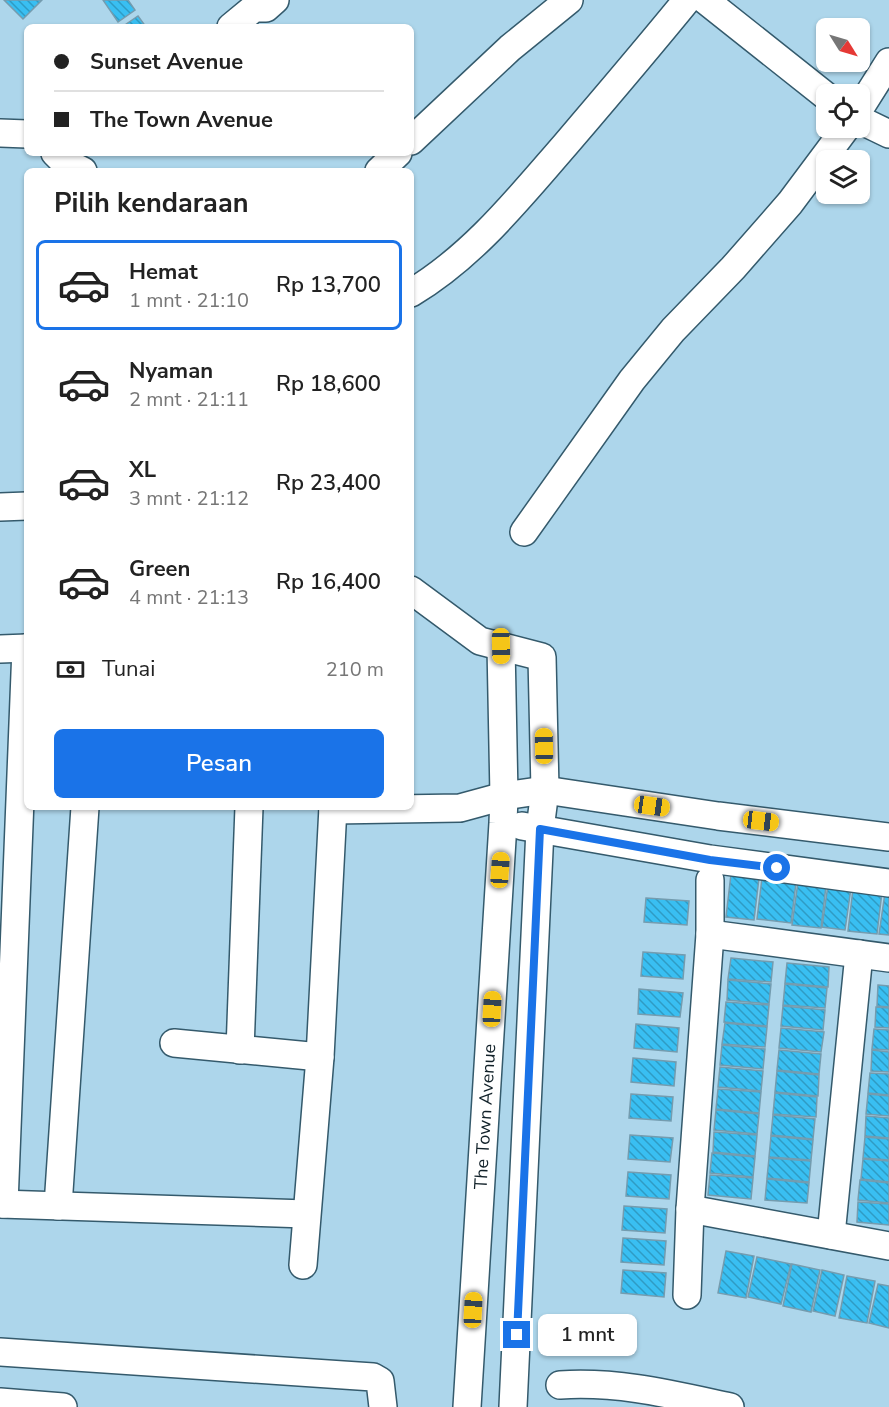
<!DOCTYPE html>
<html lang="id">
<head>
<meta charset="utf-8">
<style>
  body { margin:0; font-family:"Nunito Sans",sans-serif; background:#f6f6f6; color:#222; height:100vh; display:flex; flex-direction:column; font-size:22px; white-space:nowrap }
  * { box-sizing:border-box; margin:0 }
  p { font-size:20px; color:#767676 }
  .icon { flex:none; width:33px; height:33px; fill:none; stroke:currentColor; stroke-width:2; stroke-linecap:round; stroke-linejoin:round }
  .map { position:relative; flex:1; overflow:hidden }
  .drawer { position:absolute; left:24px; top:168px; width:390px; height:642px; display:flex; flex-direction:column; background:#fff; border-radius:9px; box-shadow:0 2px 4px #0004 }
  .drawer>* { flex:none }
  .guide { position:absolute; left:24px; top:24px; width:390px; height:132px; border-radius:9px; box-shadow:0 2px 4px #0004; display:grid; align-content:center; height:132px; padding:0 30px; background:#fff }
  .needle { width:39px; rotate:127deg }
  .buttons { position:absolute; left:816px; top:18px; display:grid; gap:12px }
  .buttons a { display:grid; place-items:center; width:54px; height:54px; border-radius:9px; background:#fff; box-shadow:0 2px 4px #0004; font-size:30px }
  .end { position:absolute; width:27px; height:27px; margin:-14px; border:8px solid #1a73e8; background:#fff; box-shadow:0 0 0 3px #fff }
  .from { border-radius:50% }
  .bubble { position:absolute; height:42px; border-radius:9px; background:#fff; box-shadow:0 2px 4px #0004; font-size:20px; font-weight:600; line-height:42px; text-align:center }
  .car { position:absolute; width:18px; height:36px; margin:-18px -9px; border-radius:8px; box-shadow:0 0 4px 2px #0007; background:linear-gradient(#f5c518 24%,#345 0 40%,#f5c518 0 76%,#345 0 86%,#f5c518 0) }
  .guide b { display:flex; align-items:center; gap:21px; height:57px; font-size:22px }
  .guide b+b { border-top:2px solid #e0e0e0 }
  .guide i { width:15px; height:15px; background:#222 }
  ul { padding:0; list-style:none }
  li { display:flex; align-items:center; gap:18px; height:90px; margin:0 12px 9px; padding:0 18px; border:3px solid transparent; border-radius:9px }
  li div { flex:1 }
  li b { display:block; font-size:22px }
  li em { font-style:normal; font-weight:600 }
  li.current { border-color:#1a73e8 }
  li>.icon { width:54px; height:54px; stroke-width:1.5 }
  h2 { padding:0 30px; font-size:27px; line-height:72px }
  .pay { display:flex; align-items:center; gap:15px; height:66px; padding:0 30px; font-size:22px }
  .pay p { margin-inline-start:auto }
  .primary-button { display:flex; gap:12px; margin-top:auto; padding:12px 30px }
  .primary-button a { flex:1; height:69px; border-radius:9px; background:#1a73e8; color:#fff; font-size:24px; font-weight:600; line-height:69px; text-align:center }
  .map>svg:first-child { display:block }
</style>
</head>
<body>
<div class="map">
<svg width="889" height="1407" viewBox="0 0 889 1407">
  <defs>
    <pattern id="building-back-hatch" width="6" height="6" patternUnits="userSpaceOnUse" patternTransform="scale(1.5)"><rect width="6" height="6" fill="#39bff2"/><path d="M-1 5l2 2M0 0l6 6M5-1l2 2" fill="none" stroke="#2f9bc4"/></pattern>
  </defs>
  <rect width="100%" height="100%" fill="#add6eb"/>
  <g fill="url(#building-back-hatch)" stroke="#749caf" stroke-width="1.5">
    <path d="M 4,0 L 42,0 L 23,19 Z"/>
    <path d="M 103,0 L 128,0 L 135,10 L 118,22 Z"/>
    <path d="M 138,16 L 146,27 L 122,27 Z"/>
    <path d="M 731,874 L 759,878 L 754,920 L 726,917 Z"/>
    <path d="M 762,878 L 796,883 L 791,923 L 757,919 Z"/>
    <path d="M 798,882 L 826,886 L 821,928 L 792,925 Z"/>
    <path d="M 828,885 L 851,888 L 845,930 L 822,927 Z"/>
    <path d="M 853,889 L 882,892 L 877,934 L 848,931 Z"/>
    <path d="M 885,893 L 889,894 L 889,935 L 879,934 Z"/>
    <path d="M 646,898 L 689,901 L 687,925 L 644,922 Z"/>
    <path d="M 643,952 L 685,955 L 683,979 L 641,976 Z"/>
    <path d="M 731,958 L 773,962 L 771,982 L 728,979 Z"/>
    <path d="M 787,963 L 829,967 L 828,987 L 785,983 Z"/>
    <path d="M 728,980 L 771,984 L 769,1004 L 727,1000 Z"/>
    <path d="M 785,984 L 827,988 L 825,1008 L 783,1005 Z"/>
    <path d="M 878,985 L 889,986 L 889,1007 L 877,1006 Z"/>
    <path d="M 639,989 L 683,993 L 680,1017 L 638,1014 Z"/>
    <path d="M 726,1002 L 769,1005 L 767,1026 L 724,1022 Z"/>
    <path d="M 783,1006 L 825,1010 L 823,1030 L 781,1026 Z"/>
    <path d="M 876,1007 L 889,1008 L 889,1028 L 875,1027 Z"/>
    <path d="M 725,1023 L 767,1027 L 765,1047 L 722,1044 Z"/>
    <path d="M 636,1024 L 679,1028 L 677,1052 L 634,1048 Z"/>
    <path d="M 781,1028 L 824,1032 L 821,1052 L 779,1048 Z"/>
    <path d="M 874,1029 L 889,1030 L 889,1050 L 872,1049 Z"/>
    <path d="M 722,1045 L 765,1049 L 763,1069 L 720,1065 Z"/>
    <path d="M 779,1050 L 821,1054 L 819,1074 L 777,1070 Z"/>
    <path d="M 872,1050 L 889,1052 L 889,1072 L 871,1071 Z"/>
    <path d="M 633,1058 L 676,1062 L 674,1086 L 631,1082 Z"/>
    <path d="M 720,1067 L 763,1071 L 761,1091 L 718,1087 Z"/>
    <path d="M 777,1071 L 819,1075 L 818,1096 L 775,1092 Z"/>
    <path d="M 870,1073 L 889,1074 L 889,1095 L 868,1093 Z"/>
    <path d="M 718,1089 L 761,1092 L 759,1113 L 716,1109 Z"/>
    <path d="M 775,1093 L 817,1097 L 816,1117 L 773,1114 Z"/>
    <path d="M 631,1094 L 673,1097 L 671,1121 L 629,1118 Z"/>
    <path d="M 868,1094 L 889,1096 L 889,1116 L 866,1114 Z"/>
    <path d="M 716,1110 L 759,1114 L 757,1134 L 714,1130 Z"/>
    <path d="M 773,1115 L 815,1119 L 813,1139 L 771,1135 Z"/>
    <path d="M 866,1116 L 889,1118 L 889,1138 L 865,1136 Z"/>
    <path d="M 714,1132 L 757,1135 L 755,1156 L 713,1152 Z"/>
    <path d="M 630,1135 L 673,1138 L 670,1162 L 628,1159 Z"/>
    <path d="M 771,1136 L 813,1140 L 811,1160 L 769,1157 Z"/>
    <path d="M 865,1137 L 889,1139 L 889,1160 L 863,1158 Z"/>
    <path d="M 712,1153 L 755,1157 L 753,1177 L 710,1173 Z"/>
    <path d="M 769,1158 L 811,1161 L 809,1182 L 767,1178 Z"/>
    <path d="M 863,1159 L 889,1161 L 889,1182 L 861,1179 Z"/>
    <path d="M 628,1172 L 671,1175 L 669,1199 L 626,1196 Z"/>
    <path d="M 710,1175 L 753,1178 L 751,1199 L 708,1195 Z"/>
    <path d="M 767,1179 L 809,1183 L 807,1203 L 765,1200 Z"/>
    <path d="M 860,1180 L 889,1183 L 889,1203 L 858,1200 Z"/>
    <path d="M 858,1202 L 889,1204 L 889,1225 L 857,1222 Z"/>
    <path d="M 624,1206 L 667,1209 L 665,1233 L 622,1230 Z"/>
    <path d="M 623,1238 L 666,1241 L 664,1265 L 621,1262 Z"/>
    <path d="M 726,1251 L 754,1256 L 746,1298 L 718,1293 Z"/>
    <path d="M 757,1257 L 791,1264 L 781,1304 L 748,1297 Z"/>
    <path d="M 792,1264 L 820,1270 L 811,1312 L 783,1306 Z"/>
    <path d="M 623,1270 L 666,1273 L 664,1297 L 621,1293 Z"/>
    <path d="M 822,1270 L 844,1275 L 835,1316 L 813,1311 Z"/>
    <path d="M 847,1276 L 875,1281 L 867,1323 L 839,1318 Z"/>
    <path d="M 878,1284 L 889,1286 L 889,1328 L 869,1323 Z"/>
  </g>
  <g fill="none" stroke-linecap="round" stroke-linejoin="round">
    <g stroke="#345a6c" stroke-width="30">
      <g id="minor">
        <path d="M 705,0 L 826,96"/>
        <path d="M 231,27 L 254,8 L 266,8 L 275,0"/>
        <path d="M 860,108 L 889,62"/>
        <path d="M 860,120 L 889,134"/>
        <path d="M 0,133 L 27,134"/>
        <path d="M 411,141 L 510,48 L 569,0"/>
        <path d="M 55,153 L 63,161 L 83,171"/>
        <path d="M 379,171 L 398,153"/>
        <path d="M 411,293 C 473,256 519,198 566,144 C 607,96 647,49 687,0"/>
        <path d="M 0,507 L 27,506"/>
        <path d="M 524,532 L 632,380 L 673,330 L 733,268 L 790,203 L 846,128"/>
        <path d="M 411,590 L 480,641 L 542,657 L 545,790 L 540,829 L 513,1407"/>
        <path d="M 0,649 L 27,648"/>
        <path d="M 333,810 L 460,808 L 504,796 L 545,790 L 718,816 L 889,837"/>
        <path d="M 522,826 L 710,859 L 889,883"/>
        <path d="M 710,934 L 889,958"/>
        <path d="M 174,1043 L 320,1057"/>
        <path d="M 240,1050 L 249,807"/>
        <path d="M 0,1204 L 306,1214"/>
        <path d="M 4,1204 L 26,648"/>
        <path d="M 58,1206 L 85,807"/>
        <path d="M 690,1209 L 889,1246"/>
        <path d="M 831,1235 L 859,954"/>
        <path d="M 303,1265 L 320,1057 L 333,807"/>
        <path d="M 687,1295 L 690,1209 L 710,934 L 710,880"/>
        <path d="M 0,1352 L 373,1377 L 380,1381 L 383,1407"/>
        <path d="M 560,1385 C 619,1381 674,1395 730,1407"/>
        <path d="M 0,1402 L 63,1407"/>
        <path id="s1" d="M 467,1407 L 503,823 L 504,796 L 501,646"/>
      </g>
    </g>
    <use href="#minor" stroke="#fff" stroke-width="27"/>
  </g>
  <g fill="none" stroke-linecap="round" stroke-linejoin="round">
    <path stroke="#1a73e8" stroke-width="8" d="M 517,1335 L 540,829 L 710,860 L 777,868"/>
  </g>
  <g text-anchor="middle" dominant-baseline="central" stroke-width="5" stroke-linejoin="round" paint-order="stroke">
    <g font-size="18" fill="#112129" stroke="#dff4fe">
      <text stroke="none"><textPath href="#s1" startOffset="291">The Town Avenue</textPath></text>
    </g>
  </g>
</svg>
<div class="buttons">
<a><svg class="needle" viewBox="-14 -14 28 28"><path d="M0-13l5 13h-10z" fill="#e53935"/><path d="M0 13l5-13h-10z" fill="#767676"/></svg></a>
<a><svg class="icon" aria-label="locate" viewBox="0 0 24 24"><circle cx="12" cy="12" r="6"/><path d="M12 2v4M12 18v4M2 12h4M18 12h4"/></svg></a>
<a><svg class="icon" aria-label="layers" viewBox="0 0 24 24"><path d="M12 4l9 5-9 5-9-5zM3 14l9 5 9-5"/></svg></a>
</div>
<i class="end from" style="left:777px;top:868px"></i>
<i class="end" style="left:517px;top:1335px"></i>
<div class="bubble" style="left:538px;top:1314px;width:99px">1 mnt</div>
<i class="car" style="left:501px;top:646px;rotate:179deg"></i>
<i class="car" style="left:544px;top:746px;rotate:359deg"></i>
<i class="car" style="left:652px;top:806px;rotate:98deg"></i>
<i class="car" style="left:761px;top:821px;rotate:97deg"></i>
<i class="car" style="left:500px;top:870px;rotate:4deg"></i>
<i class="car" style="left:492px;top:1009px;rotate:3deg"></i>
<i class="car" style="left:473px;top:1310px;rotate:3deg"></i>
<div class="guide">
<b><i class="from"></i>Sunset Avenue</b>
<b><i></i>The Town Avenue</b>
</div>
<section class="drawer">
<h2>Pilih kendaraan</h2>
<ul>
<li class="current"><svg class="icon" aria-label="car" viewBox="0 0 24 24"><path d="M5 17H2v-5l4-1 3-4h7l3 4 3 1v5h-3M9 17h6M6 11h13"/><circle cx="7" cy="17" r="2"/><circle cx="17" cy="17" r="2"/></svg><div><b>Hemat</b><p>1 mnt · 21:10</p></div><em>Rp 13,700</em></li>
<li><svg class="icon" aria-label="car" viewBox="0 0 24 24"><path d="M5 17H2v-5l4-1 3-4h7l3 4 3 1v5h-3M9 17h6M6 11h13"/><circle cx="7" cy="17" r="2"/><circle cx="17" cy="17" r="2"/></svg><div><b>Nyaman</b><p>2 mnt · 21:11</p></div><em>Rp 18,600</em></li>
<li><svg class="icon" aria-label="car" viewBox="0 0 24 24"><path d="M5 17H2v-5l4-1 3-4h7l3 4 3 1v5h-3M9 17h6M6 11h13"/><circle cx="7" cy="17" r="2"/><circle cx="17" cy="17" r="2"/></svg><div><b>XL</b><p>3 mnt · 21:12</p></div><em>Rp 23,400</em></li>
<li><svg class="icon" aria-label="car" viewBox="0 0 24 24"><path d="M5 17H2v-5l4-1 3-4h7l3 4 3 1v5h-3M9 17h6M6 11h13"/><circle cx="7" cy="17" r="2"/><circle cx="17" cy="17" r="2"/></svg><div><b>Green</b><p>4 mnt · 21:13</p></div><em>Rp 16,400</em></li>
</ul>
<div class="pay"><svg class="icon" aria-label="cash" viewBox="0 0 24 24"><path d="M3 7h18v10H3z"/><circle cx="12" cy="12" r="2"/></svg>Tunai<p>210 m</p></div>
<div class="primary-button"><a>Pesan</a></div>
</section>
</div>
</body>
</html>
